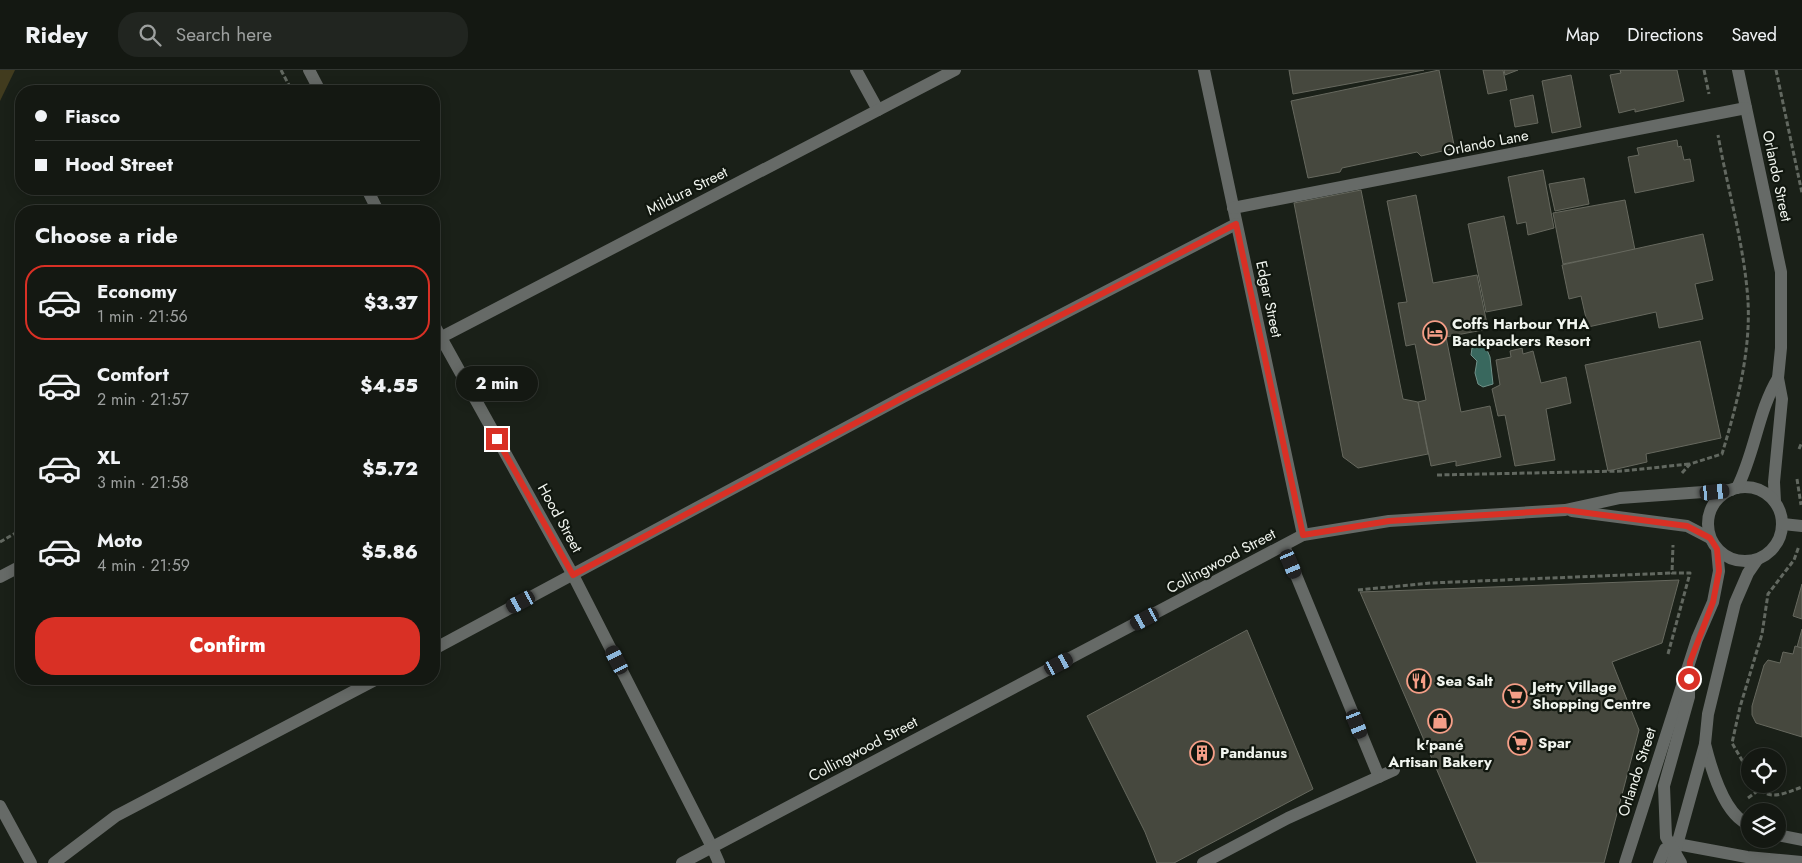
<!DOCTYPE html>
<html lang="en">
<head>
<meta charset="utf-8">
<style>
  body { margin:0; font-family:Jost,sans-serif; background:#212520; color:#f1f3f6; height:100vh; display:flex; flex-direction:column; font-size:19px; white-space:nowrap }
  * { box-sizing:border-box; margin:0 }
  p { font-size:16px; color:#9da09f }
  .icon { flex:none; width:28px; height:28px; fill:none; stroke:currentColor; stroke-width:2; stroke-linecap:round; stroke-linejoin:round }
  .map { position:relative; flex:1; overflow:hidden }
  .panel { position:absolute; left:15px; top:135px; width:425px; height:480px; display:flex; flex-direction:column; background:#141812; border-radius:20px; box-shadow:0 2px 12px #0003,0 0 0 1px #333732 }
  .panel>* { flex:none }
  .top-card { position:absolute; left:15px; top:15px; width:425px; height:110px; border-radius:20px; box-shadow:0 2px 12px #0003,0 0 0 1px #333732; display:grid; align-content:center; height:110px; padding:0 20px; background:#141812 }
  .fabs { position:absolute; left:1741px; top:678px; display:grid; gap:10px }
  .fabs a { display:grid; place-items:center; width:45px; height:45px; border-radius:50%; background:#141812; box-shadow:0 2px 12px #0003,0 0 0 1px #333732; font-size:25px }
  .end { position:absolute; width:22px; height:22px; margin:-11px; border:6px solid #d93025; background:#fff; box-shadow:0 0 0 2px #fff }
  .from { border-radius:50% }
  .bubble { position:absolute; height:35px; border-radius:18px; background:#141812; box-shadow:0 2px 12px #0003,0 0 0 1px #333732; font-size:16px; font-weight:800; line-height:35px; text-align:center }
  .car { position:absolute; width:15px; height:30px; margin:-15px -8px; border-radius:6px; box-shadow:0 0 4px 1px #0007; background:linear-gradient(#222 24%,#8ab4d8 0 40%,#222 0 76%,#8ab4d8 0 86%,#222 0) }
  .top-card b { display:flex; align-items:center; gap:18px; height:48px; font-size:19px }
  .top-card b+b { border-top:1px solid #333732 }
  .top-card i { width:12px; height:12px; background:#f1f3f6 }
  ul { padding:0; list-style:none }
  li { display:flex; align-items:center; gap:15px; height:75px; margin:0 10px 8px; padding:0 10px; border:2px solid transparent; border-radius:20px }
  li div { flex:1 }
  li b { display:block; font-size:19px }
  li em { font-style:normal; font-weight:800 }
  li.active { border-color:#d93025 }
  li>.icon { width:45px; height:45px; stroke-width:1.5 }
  h2 { padding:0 20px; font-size:22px; line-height:60px }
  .cta { display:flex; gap:10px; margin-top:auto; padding:10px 20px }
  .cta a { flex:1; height:58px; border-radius:20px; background:#d93025; color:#fff; font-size:20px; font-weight:800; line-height:58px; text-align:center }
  header { display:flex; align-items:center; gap:30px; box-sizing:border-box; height:70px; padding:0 25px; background:#141812; border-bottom:1px solid #333732 }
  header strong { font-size:24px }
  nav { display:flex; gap:28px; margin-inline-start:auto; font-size:18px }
  .search { width:350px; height:45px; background:#212520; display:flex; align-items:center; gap:12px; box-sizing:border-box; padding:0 18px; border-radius:20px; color:#9da09f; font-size:19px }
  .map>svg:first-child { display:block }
</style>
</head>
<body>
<header>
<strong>Ridey</strong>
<div class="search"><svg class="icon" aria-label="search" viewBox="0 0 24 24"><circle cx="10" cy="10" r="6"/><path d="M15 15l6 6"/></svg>Search here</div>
<nav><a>Map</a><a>Directions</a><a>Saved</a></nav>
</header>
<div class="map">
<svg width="1802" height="793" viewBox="0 0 1802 793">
  <rect width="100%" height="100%" fill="#1a2018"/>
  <path fill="#413b1e" d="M 0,0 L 15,0 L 0,31 Z"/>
  <path fill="#39685e" stroke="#70928a" d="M 1485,275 L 1490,287 L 1493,314 L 1483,317 L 1478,314 L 1475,303 L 1477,291 L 1471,285 L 1472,278 Z"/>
  <g fill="#46483e" stroke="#66685e">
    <path d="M 1289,0 L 1424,0 L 1293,24 Z"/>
    <path d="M 1439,0 L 1454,75 L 1451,79 L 1421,86 L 1417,82 L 1342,98 L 1340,102 L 1308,108 L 1291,31 Z"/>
    <path d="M 1483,0 L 1503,0 L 1507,20 L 1488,24 Z"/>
    <path d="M 1504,0 L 1518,0 L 1505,5 Z"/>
    <path d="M 1620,0 L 1677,0 L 1684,31 L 1635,42 L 1635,39 L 1619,43 L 1610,5 L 1621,3 Z"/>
    <path d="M 1571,5 L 1581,57 L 1552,63 L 1542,11 Z"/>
    <path d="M 1533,25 L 1538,53 L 1515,57 L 1510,30 Z"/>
    <path d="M 1677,70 L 1678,77 L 1681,76 L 1684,90 L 1690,89 L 1694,111 L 1635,123 L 1628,87 L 1639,85 L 1637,78 Z"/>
    <path d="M 1543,100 L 1554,158 L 1528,165 L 1526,152 L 1517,154 L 1508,107 Z"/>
    <path d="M 1584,108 L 1589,134 L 1555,141 L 1549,114 Z"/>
    <path d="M 1361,120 L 1403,329 L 1418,332 L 1428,384 L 1358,398 L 1343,387 L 1294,133 Z"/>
    <path d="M 1416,125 L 1433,213 L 1477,205 L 1488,259 L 1446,267 L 1461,342 L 1490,336 L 1501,387 L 1456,396 L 1456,391 L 1431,396 L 1418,332 L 1426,330 L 1415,274 L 1406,276 L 1398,233 L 1407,232 L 1387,131 Z"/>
    <path d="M 1625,130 L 1635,180 L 1563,194 L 1553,143 Z"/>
    <path d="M 1504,146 L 1522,235 L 1486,242 L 1468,154 Z"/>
    <path d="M 1703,164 L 1713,210 L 1695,214 L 1703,249 L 1659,258 L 1656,242 L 1588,257 L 1581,226 L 1569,229 L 1562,195 Z"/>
    <path d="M 1700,271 L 1721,368 L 1646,384 L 1647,392 L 1608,401 L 1585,295 Z"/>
    <path d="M 1522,278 L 1523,284 L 1533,281 L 1541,313 L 1566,307 L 1571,333 L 1546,339 L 1555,390 L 1515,396 L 1505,345 L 1498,346 L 1492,319 L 1500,315 L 1496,290 L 1511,287 L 1510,281 Z"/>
    <path d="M 1679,510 L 1662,573 L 1612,592 L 1639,660 L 1604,793 L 1477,793 L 1360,522 Z"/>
    <path d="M 1802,514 L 1802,549 L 1793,546 Z"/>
    <path d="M 1802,559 L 1802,578 L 1797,577 Z"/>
    <path d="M 1247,560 L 1313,719 L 1174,793 L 1157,793 L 1145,762 L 1087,646 Z"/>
    <path d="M 1795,576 L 1802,578 L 1802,667 L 1756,653 L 1752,645 L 1752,636 L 1764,595 L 1768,590 L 1780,593 L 1783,582 L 1793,584 Z"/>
  </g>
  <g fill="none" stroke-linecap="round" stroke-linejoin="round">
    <g stroke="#626860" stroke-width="3" stroke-dasharray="5 2.5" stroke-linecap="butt">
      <path d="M 281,0 L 292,21"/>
      <path d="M 1704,0 L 1709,24"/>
      <path d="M 1776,0 L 1802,123"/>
      <path d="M 1799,379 L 1802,372"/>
      <path d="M 1682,403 L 1690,394 L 1722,384 C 1738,331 1753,274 1747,219 C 1742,167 1727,116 1718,65"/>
      <path d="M 1437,405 L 1623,401 L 1689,394"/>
      <path d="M 1797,409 L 1801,435"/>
      <path d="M 0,472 L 21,460"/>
      <path d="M 1358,520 L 1431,513 L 1672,503"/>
      <path d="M 1668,584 L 1690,503 L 1672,503 L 1673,475"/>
      <path d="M 1750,704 L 1732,673 L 1740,637 L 1762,564 L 1768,524 L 1794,490 L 1799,476"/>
      <path d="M 1756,714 C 1767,733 1785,723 1802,717"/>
      <path d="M 1748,728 L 1759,720"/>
    </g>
    <g stroke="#666a67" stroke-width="12">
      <path d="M 309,0 L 320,21"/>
      <path d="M 856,0 L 878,40"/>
      <path d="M 1204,0 L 1303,465"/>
      <path d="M 1738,0 L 1781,202 L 1781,278 L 1778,308 L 1782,329 L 1774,412 L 1775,432"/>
      <path d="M 367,119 L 378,141"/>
      <path d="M 1233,138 L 1746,38"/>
      <path d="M 434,255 L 573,505 L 712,777 L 719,793"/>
      <path d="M 434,271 L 955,0"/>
      <circle cx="1745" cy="454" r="37"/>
      <path d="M 1737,418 C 1755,383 1758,341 1778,308"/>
      <path d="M 1572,441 L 1687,456 L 1710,468"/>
      <path d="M 1783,454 L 1802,456"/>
      <path d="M 1284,476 L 1379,707"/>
      <path d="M 0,507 L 21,496"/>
      <path d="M 434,579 L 903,327 L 1236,154"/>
      <path d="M 1705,674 C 1711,698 1724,746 1750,755"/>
      <path d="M 0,736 L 31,793"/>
      <path d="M 1778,765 L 1802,770"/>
      <path d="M 54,793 L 116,746 L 377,609"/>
      <path d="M 682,793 L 1303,465 L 1389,451 L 1565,440 L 1620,428 L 1731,420"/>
      <path d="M 1203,793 L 1288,748 L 1394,700"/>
      <path d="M 1625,793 L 1697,569 L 1713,532 L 1719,501 L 1717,479"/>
      <path d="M 1659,793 L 1665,779 L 1677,774 L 1747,787 L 1802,792"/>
      <path d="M 1672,793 L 1705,674 L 1708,644 L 1735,533 L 1748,503 L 1757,490"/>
      <path d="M 1681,793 L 1666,767 L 1664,716 L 1689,627 L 1689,606"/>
    </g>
  </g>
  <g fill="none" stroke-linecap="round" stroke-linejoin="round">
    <path stroke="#d93025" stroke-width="6" d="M 497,369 L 573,505 L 904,327 L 1236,154 L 1303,465 L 1389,451 L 1565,440 L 1687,456 L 1710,468 L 1717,479 L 1719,501 L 1713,532 L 1690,592 L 1689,609"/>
  </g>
  <defs>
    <g id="hotel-ring" transform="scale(1.25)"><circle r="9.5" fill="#11170f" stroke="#f49e87" stroke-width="1.5"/><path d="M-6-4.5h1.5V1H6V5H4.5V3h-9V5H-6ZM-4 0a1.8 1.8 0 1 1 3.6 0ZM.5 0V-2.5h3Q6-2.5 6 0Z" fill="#f49e87"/></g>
    <g id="restaurant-ring" transform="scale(1.25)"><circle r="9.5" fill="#11170f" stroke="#f49e87" stroke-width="1.5"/><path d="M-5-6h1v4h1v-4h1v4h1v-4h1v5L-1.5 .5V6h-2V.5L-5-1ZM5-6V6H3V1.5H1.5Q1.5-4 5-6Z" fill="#f49e87"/></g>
    <g id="supermarket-ring" transform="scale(1.25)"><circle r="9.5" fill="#11170f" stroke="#f49e87" stroke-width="1.5"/><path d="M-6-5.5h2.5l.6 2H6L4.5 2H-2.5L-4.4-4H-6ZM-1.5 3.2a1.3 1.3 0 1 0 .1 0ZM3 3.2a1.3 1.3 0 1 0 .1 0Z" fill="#f49e87"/></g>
    <g id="shop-ring" transform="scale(1.25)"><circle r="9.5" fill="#11170f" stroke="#f49e87" stroke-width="1.5"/><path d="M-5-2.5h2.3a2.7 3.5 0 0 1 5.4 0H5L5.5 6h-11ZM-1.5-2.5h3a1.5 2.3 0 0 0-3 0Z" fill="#f49e87"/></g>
    <g id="building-ring" transform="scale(1.25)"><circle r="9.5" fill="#11170f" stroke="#f49e87" stroke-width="1.5"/><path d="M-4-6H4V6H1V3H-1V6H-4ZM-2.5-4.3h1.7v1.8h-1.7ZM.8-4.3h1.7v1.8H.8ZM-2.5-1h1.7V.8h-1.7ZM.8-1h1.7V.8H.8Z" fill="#f49e87"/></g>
  </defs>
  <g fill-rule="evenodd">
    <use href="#hotel-ring" x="1435" y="263"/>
    <use href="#restaurant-ring" x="1419" y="611"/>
    <use href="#supermarket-ring" x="1515" y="626"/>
    <use href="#shop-ring" x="1440" y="651"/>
    <use href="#supermarket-ring" x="1520" y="673"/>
    <use href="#building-ring" x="1202" y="683"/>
  </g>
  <g text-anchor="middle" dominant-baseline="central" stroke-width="4.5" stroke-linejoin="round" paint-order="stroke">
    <g font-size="15" fill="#f1f5ef" stroke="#11170f">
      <text transform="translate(1486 73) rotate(-11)">Orlando Lane</text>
      <text transform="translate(1777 106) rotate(78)">Orlando Street</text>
      <text transform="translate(687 121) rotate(-27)">Mildura Street</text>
      <text transform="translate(1269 229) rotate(78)">Edgar Street</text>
      <text transform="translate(560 448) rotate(61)">Hood Street</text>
      <text transform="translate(1221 491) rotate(-28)">Collingwood Street</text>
      <text transform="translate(863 679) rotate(-28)">Collingwood Street</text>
      <text transform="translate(1637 702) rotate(-72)">Orlando Street</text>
    </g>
    <g font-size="15" font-weight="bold" fill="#f1f5ef" stroke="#11170f" text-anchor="start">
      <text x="1452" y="254">Coffs Harbour YHA<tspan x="1452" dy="17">Backpackers Resort</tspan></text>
      <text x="1436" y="611">Sea Salt</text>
      <text x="1532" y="617">Jetty Village<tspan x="1532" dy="17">Shopping Centre</tspan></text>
      <text x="1538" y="673">Spar</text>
      <text x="1440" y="675" text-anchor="middle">k'pané<tspan x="1440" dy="17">Artisan Bakery</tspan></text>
      <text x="1220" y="683">Pandanus</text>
    </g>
  </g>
</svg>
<div class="fabs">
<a><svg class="icon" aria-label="locate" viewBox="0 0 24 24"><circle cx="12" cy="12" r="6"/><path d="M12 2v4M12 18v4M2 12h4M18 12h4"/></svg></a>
<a><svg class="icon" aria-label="layers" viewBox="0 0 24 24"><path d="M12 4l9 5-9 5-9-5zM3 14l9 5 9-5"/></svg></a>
</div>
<i class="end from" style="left:1689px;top:609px"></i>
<i class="end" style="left:497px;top:369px"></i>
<div class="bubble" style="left:456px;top:296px;width:82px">2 min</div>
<i class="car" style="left:1715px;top:422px;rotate:84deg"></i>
<i class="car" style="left:1291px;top:494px;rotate:157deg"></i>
<i class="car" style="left:521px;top:532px;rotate:242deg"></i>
<i class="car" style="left:1145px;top:549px;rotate:242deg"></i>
<i class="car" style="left:617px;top:590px;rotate:333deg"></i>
<i class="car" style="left:1059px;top:594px;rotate:62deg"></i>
<i class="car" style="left:1357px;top:654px;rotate:158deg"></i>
<div class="top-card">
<b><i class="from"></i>Fiasco</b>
<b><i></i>Hood Street</b>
</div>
<section class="panel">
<h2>Choose a ride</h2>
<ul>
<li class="active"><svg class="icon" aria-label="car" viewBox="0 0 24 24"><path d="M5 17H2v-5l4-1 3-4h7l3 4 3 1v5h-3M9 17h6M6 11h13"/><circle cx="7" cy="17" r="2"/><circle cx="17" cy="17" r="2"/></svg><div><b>Economy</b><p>1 min · 21:56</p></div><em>$3.37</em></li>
<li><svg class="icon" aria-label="car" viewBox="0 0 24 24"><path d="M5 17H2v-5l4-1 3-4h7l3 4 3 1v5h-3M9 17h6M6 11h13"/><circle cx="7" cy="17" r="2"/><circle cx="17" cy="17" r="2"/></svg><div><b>Comfort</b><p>2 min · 21:57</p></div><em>$4.55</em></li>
<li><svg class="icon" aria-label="car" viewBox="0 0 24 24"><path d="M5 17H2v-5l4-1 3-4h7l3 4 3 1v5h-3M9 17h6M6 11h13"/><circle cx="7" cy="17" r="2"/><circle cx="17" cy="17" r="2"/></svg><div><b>XL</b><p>3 min · 21:58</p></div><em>$5.72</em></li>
<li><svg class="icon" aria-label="car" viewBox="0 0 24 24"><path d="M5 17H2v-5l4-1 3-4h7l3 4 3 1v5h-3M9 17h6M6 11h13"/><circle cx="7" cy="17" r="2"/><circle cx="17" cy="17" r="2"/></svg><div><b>Moto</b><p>4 min · 21:59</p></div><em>$5.86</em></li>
</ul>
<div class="cta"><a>Confirm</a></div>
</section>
</div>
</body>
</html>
